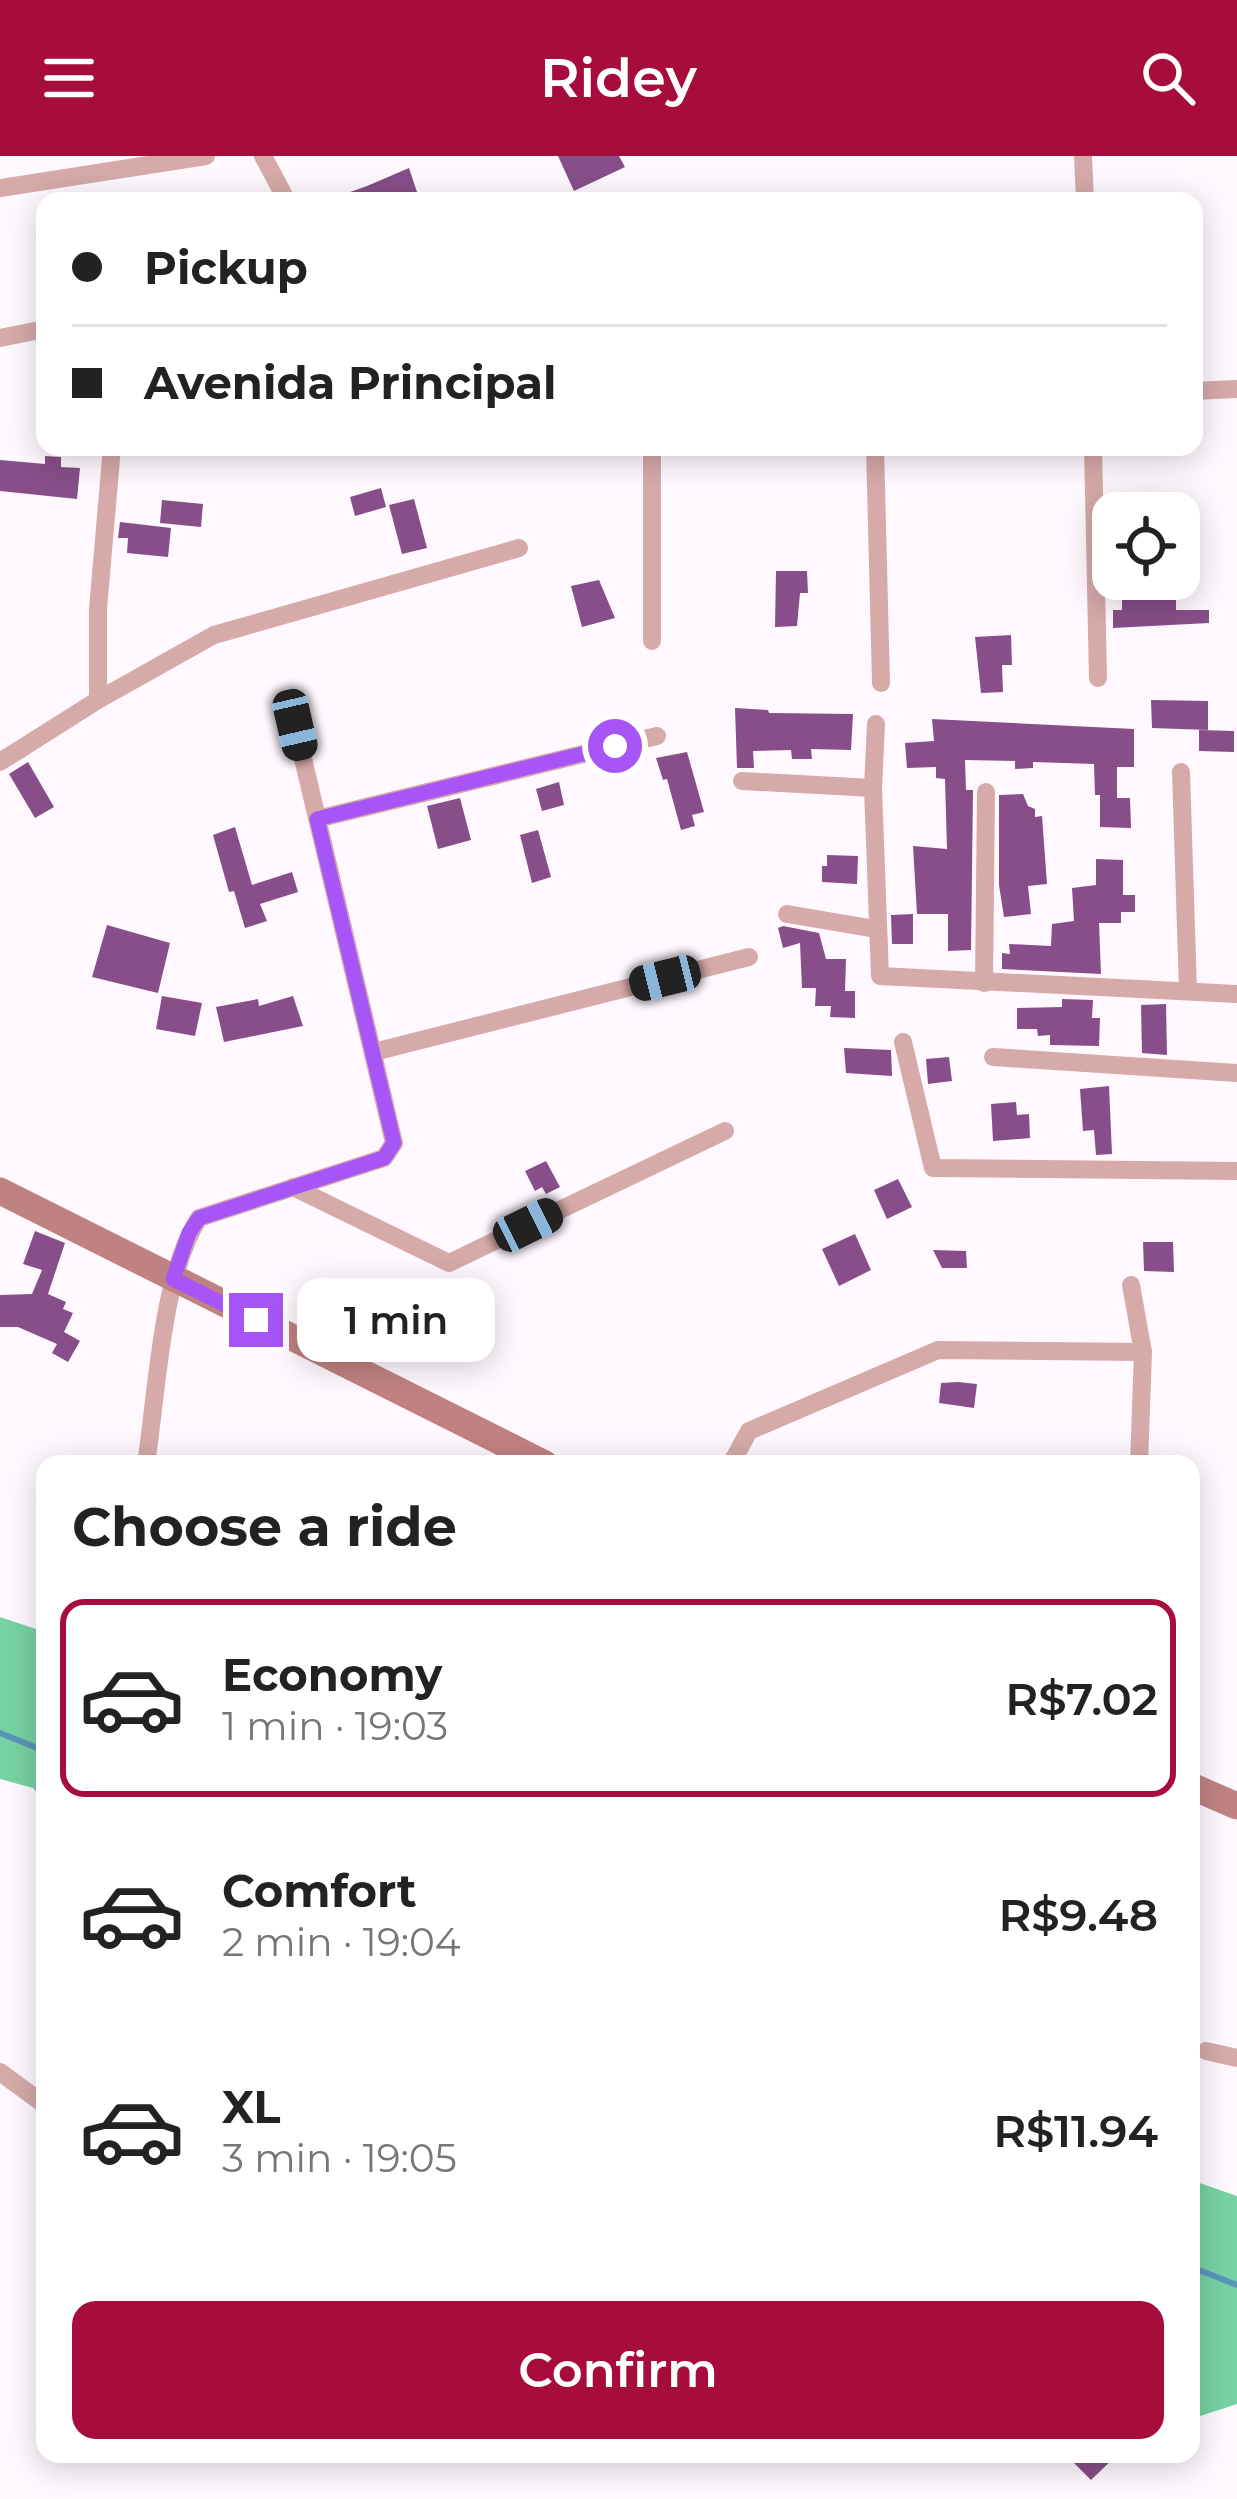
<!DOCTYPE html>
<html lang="en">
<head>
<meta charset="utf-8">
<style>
  body { margin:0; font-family:Montserrat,sans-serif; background:#f2f2f2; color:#222; height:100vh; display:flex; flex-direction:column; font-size:45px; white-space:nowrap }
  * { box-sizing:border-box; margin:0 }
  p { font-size:39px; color:#767676 }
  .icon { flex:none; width:66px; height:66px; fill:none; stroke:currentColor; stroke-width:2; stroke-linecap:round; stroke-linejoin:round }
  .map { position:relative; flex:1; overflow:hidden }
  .panel { position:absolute; left:36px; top:1299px; width:1164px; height:1008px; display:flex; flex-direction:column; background:#fff; border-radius:24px; box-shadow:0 6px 30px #0003 }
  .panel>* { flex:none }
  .top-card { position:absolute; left:36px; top:36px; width:1167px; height:264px; border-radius:24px; box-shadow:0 6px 30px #0003; display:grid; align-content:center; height:264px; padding:0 36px; background:#fff }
  .tools { position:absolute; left:1092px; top:336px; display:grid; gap:24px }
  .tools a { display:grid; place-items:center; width:108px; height:108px; border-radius:24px; background:#fff; box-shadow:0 6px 30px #0003; font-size:60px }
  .end { position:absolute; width:54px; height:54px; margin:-27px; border:15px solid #a855f7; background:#fff; box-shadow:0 0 0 6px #fff }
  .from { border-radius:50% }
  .bubble { position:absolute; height:84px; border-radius:24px; background:#fff; box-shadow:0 6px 30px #0003; font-size:39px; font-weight:600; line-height:84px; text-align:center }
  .car { position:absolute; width:36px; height:72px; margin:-36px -18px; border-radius:15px; box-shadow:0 0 9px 3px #0007; background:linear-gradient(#222 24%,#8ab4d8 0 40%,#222 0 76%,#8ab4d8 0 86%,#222 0) }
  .top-card b { display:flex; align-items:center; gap:42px; height:114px; font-size:45px }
  .top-card b+b { border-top:3px solid #e0e0e0 }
  .top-card i { width:30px; height:30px; background:#222 }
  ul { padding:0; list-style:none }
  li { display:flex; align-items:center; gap:36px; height:198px; margin:0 24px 18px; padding:0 12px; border:6px solid transparent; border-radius:24px }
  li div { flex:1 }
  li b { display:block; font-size:45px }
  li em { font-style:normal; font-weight:600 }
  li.current { border-color:#a60d3c }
  li>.icon { width:108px; height:108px; stroke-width:1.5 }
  h2 { padding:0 36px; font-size:54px; line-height:144px }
  .cta { display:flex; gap:24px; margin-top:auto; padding:24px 36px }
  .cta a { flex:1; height:138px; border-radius:24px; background:#a60d3c; color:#fff; font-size:48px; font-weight:600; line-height:138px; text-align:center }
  header { display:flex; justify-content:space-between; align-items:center; height:156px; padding:0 36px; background:#a60d3c; color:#fff; font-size:54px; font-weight:600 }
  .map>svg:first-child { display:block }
</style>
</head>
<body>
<header><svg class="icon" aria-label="menu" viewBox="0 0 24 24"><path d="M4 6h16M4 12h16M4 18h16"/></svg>Ridey<svg class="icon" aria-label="search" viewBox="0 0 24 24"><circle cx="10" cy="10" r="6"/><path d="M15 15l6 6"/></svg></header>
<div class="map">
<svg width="1237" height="2343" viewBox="0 0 1237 2343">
  <rect width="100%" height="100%" fill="#fff8ff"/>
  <g fill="#77d2a3">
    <path d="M 0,1461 L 45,1476 L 45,1646 L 33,1632 L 0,1623 Z"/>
    <path d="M 1191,2024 L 1237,2040 L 1237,2248 L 1191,2263 Z"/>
  </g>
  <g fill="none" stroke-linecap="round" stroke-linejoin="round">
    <g stroke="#5995ba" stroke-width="6">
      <path d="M 0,1577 L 45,1595"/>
      <path d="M 1191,2111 L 1237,2129"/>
    </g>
  </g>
  <g fill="#874e89">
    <path d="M 558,0 L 619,0 L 625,11 L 574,35 Z"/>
    <path d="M 409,12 L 420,45 L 325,45 L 367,30 Z"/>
    <path d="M 45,300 L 61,301 L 61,311 L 80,312 L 77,343 L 0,335 L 0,304 L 45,308 Z"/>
    <path d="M 381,332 L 386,351 L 355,360 L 350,341 Z"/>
    <path d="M 414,343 L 427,392 L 402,398 L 389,349 Z"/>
    <path d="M 162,344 L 203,348 L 201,371 L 160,367 Z"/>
    <path d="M 120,366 L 171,372 L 168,401 L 127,397 L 128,382 L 118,382 Z"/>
    <path d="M 776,415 L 807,415 L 808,437 L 800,437 L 797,470 L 775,471 Z"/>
    <path d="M 599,424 L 615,462 L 582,471 L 571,430 Z"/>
    <path d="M 1176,435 L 1176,454 L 1209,454 L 1209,467 L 1113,472 L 1113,454 L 1122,454 L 1122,439 Z"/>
    <path d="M 1011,479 L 1012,509 L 1002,509 L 1003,536 L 981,537 L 975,481 Z"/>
    <path d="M 1151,544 L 1208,545 L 1208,574 L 1152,572 Z"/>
    <path d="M 735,552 L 768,554 L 769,557 L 853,558 L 851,594 L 811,593 L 812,603 L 792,603 L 791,594 L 753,595 L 754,612 L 737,612 Z"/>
    <path d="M 932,563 L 1134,573 L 1134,611 L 1117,611 L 1117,642 L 1130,642 L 1131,672 L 1100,671 L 1100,639 L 1095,639 L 1094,608 L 1033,606 L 1033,612 L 1015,613 L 1015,605 L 965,604 L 966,634 L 973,634 L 971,794 L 948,795 L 948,758 L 917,758 L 913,690 L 947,693 L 945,623 L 936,622 L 936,611 L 907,612 L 905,587 L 934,585 Z"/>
    <path d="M 1199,574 L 1234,575 L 1234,596 L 1199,595 Z"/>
    <path d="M 687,596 L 704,656 L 692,659 L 695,670 L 681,674 L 667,623 L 663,624 L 656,602 Z"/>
    <path d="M 28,606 L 54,651 L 35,662 L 9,618 Z"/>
    <path d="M 559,626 L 564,649 L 542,655 L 536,633 Z"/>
    <path d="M 1023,638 L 1028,650 L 1035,653 L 1035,661 L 1042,660 L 1047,728 L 1028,730 L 1031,758 L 1004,761 L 999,729 L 999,639 Z"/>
    <path d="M 460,642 L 471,684 L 438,693 L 427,650 Z"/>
    <path d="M 235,671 L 252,729 L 292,716 L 298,736 L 260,748 L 267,765 L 245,772 L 234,735 L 229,736 L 213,679 Z"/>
    <path d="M 538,674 L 551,721 L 532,727 L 520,679 Z"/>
    <path d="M 827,699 L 858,700 L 857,728 L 822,726 L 822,710 L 827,710 Z"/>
    <path d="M 1096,703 L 1123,704 L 1123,739 L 1135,739 L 1135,756 L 1121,756 L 1121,767 L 1099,767 L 1101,818 L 1002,813 L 1002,797 L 1010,798 L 1009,788 L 1051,790 L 1052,768 L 1074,765 L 1072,732 L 1096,729 Z"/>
    <path d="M 913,758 L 913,788 L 892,788 L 891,759 Z"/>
    <path d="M 107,769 L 170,787 L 158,837 L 92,821 Z"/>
    <path d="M 783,770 L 819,777 L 826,803 L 846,803 L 845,835 L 855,835 L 855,862 L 830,861 L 831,850 L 815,850 L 816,832 L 802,832 L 800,787 L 783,792 L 778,772 Z"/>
    <path d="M 162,840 L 202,847 L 195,880 L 156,873 Z"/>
    <path d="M 293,840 L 303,870 L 224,886 L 216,851 L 258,843 L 259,850 Z"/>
    <path d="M 1062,843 L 1093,844 L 1092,862 L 1100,862 L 1099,890 L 1050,889 L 1050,879 L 1038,880 L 1037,873 L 1017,873 L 1017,852 L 1062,851 Z"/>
    <path d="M 1166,848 L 1167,899 L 1142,897 L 1141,849 Z"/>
    <path d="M 844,892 L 891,894 L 892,920 L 846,917 Z"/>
    <path d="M 949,901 L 952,925 L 928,928 L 926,903 Z"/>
    <path d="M 1109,930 L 1112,998 L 1096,999 L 1094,974 L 1083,975 L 1080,933 Z"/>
    <path d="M 1016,946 L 1017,959 L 1029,958 L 1030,982 L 993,985 L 991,948 Z"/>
    <path d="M 546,1005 L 560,1031 L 546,1038 L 542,1031 L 535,1035 L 525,1015 Z"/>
    <path d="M 898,1023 L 912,1051 L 887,1063 L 874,1034 Z"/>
    <path d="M 35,1075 L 65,1087 L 48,1138 L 66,1146 L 63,1153 L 73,1157 L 64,1176 L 80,1185 L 68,1206 L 52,1197 L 57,1188 L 18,1171 L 0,1171 L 0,1139 L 32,1138 L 42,1114 L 23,1108 Z"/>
    <path d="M 855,1078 L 871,1114 L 839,1130 L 822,1093 Z"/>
    <path d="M 1143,1086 L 1173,1086 L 1174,1116 L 1144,1115 Z"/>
    <path d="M 933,1094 L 966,1095 L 967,1112 L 942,1112 Z"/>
    <path d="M 958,1226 L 977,1228 L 974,1252 L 939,1247 L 941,1227 Z"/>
    <path d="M 1065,2298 L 1118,2298 L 1091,2324 Z"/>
  </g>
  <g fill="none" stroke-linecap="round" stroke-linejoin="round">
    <g stroke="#d5aaa9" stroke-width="18">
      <path d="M 263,0 L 287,45"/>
      <path d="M 1083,0 L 1085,45"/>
      <path d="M 0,32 L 206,0"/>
      <path d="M 0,182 L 45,173"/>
      <path d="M 1194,235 L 1237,233"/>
      <path d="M 652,291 L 652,485"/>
      <path d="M 875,291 L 881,527"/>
      <path d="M 1093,291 L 1098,522"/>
      <path d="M 98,544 L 98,453 L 112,291"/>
      <path d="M 876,568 L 873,632 L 880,820 L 1237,838"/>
      <path d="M 0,606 L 98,544 L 214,479 L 519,392"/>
      <path d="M 1181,616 L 1188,835"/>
      <path d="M 742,625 L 873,632"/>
      <path d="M 317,663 L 657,580"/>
      <path d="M 787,758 L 876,773"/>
      <path d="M 984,827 L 986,636"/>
      <path d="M 903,886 L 933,1012 L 1237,1015"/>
      <path d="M 374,896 L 749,801"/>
      <path d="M 993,901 L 1237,917"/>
      <path d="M 293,1031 L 449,1107 L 725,975"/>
      <path d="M 1131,1129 L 1143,1196 L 1139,1308"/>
      <path d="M 146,1308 C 157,1238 161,1121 199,1062 L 384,1002 L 394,987 L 295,569"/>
      <path d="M 731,1308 L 749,1275 L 938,1194 L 1143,1196"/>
      <path d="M 1206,1895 L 1237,1902"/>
      <path d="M 0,1916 L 45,1949"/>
    </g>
    <g stroke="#c08281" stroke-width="27">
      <path d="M 0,1035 L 545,1308"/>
      <path d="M 1191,1630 L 1237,1650"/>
    </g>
  </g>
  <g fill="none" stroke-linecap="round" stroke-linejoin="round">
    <path stroke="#a855f7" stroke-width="15" d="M 256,1164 L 173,1123 L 189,1077 L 199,1062 L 384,1002 L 394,987 L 317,663 L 615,590"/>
  </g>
</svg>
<div class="tools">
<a><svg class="icon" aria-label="locate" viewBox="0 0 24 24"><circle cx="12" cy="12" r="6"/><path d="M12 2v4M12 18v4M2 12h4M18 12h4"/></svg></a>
</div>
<i class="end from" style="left:615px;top:590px"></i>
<i class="end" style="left:256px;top:1164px"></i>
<div class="bubble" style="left:297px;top:1122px;width:198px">1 min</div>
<i class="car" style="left:295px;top:569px;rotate:167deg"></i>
<i class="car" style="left:665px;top:822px;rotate:256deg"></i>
<i class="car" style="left:528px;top:1069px;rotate:64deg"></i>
<div class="top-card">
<b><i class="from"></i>Pickup</b>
<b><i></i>Avenida Principal</b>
</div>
<section class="panel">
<h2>Choose a ride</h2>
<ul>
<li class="current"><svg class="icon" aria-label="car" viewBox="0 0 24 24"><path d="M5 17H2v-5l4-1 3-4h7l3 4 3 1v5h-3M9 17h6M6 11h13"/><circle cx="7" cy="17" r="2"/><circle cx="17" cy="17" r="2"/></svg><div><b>Economy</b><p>1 min · 19:03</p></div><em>R$7.02</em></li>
<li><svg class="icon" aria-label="car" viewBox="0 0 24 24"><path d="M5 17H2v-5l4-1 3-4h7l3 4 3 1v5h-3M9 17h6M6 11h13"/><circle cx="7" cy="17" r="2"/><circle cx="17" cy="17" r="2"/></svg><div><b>Comfort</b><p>2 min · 19:04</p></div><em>R$9.48</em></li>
<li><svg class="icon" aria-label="car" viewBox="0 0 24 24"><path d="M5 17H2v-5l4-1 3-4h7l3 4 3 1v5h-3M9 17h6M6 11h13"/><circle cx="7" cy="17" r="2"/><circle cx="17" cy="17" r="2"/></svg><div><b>XL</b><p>3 min · 19:05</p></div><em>R$11.94</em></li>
</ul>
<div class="cta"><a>Confirm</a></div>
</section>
</div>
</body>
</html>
